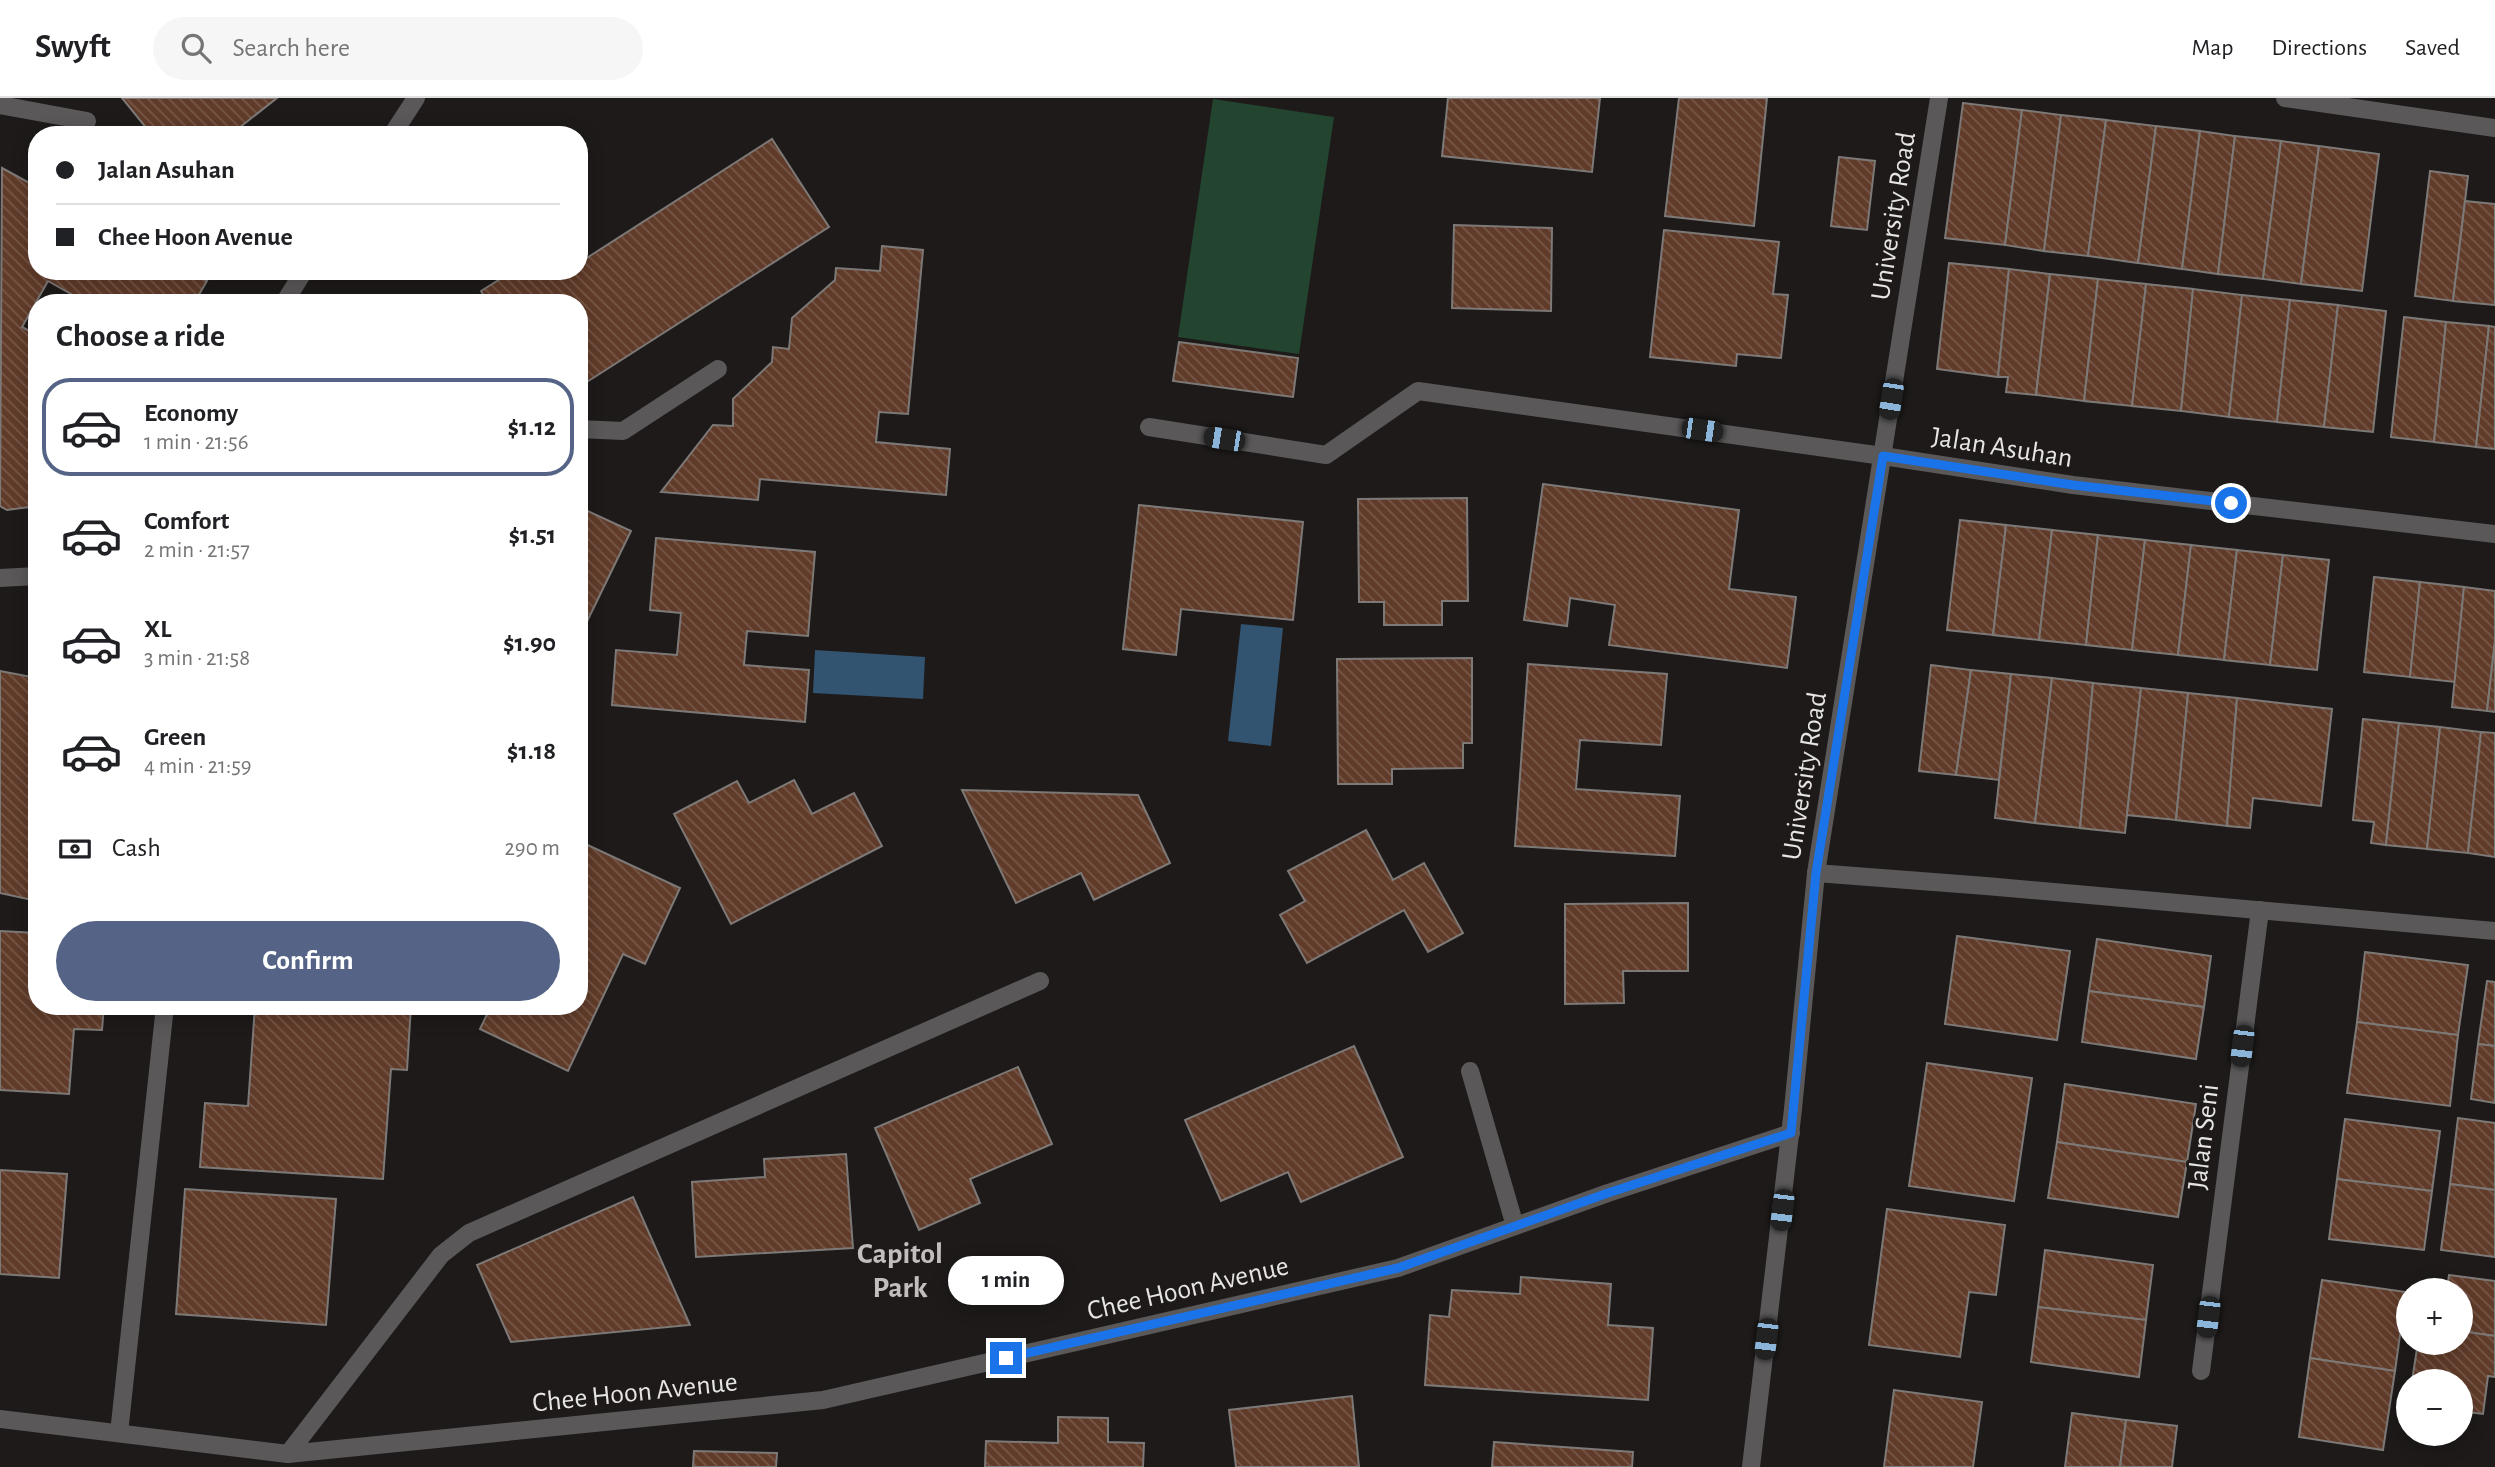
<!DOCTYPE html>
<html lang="en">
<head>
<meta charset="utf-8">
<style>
  body { margin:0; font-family:"Alegreya Sans",sans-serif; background:#f6f6f6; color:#202124; height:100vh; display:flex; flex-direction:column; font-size:26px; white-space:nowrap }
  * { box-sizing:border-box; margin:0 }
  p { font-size:23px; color:#757577 }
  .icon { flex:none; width:38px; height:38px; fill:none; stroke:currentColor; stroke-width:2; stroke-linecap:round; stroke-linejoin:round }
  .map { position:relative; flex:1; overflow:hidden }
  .side { position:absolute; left:28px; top:196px; width:560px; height:721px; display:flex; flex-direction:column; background:#fff; border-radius:28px; box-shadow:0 4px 18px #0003 }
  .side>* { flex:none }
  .hud { position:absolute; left:28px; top:28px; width:560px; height:154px; border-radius:28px; box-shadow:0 4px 18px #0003; display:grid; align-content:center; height:154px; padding:0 28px; background:#fff }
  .buttons { position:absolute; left:2396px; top:1180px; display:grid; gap:14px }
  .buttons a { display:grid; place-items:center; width:77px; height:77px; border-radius:50%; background:#fff; box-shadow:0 4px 18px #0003; font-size:35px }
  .end { position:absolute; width:32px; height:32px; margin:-16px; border:9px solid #1a73e8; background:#fff; box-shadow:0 0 0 4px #fff }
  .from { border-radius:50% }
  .bubble { position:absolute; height:49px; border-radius:24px; background:#fff; box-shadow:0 4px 18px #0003; font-size:23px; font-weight:700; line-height:49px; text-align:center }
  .car { position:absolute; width:21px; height:42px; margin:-21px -10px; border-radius:9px; box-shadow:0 0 5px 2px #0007; background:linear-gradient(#222 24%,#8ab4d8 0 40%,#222 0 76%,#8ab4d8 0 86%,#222 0) }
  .hud b { display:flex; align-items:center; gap:24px; height:66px; font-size:26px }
  .hud b+b { border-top:2px solid #e0e0e0 }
  .hud i { width:18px; height:18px; background:#202124 }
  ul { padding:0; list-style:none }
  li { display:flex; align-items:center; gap:21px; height:98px; margin:0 14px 10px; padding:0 14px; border:4px solid transparent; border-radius:28px }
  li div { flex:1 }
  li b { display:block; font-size:26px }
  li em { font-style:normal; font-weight:700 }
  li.current { border-color:#556486 }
  li>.icon { width:63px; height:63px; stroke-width:1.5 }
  h2 { padding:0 28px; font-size:32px; line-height:84px }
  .pay { display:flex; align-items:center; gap:18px; height:77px; padding:0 28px; font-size:26px }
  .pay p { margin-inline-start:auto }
  .primary-button { display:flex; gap:14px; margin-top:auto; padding:14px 28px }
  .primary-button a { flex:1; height:80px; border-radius:42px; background:#556486; color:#fff; font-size:28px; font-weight:700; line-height:80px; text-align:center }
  header { display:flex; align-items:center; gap:42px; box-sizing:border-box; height:98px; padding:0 35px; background:#fff; border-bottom:2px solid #e0e0e0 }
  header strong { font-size:33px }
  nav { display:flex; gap:38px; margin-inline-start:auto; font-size:24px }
  .search { width:490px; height:63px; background:#f6f6f6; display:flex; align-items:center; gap:18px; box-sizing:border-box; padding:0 24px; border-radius:38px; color:#757577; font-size:26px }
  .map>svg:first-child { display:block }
</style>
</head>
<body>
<header>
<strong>Swyft</strong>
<div class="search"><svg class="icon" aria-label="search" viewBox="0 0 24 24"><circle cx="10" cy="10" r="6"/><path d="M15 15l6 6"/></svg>Search here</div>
<nav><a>Map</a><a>Directions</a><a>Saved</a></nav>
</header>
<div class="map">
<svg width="2495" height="1369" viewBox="0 0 2495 1369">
  <defs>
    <pattern id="building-back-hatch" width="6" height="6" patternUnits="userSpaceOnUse" patternTransform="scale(1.75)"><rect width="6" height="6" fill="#603b29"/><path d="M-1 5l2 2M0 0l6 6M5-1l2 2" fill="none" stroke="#775748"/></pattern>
  </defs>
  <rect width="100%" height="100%" fill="#1d1a19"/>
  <path fill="#234530" d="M 1213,1 L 1334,19 L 1299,256 L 1178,239 Z"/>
  <g fill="#335470">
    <path d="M 1241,526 L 1283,530 L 1271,648 L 1228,643 Z"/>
    <path d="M 815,552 L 925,559 L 923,601 L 813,595 Z"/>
  </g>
  <g fill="url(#building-back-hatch)" stroke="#7d7977" stroke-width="2">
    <path d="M 122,0 L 277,0 L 230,37 L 152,37 Z"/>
    <path d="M 1448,0 L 1600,0 L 1592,74 L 1442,58 Z"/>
    <path d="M 1679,0 L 1767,0 L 1754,128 L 1665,118 Z"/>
    <path d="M 1963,5 L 2022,12 L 2005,147 L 1945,140 Z"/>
    <path d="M 2022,12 L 2061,17 L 2044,153 L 2005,147 Z"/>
    <path d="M 2061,17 L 2106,22 L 2088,158 L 2044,153 Z"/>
    <path d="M 2106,22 L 2156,28 L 2138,165 L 2088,158 Z"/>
    <path d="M 2156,28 L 2200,33 L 2182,171 L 2138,165 Z"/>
    <path d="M 2200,33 L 2235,38 L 2218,176 L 2182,171 Z"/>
    <path d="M 2235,38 L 2281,43 L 2263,181 L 2218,176 Z"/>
    <path d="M 772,41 L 829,129 L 579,289 L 579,205 L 488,205 L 481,193 L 513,173 L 561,173 L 562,176 L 566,173 L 579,173 L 579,165 Z"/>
    <path d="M 2281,43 L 2319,48 L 2301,186 L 2263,181 Z"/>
    <path d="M 2319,48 L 2379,56 L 2362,193 L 2301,186 Z"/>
    <path d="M 1839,59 L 1875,63 L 1867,132 L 1831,128 Z"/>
    <path d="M 2,70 L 37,89 L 37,173 L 189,173 L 207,183 L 194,205 L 87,205 L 48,183 L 22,229 L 37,237 L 37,408 L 7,412 L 0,408 Z"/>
    <path d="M 2430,73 L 2468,78 L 2453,203 L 2415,198 Z"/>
    <path d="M 2465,103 L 2495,106 L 2495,207 L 2453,203 Z"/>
    <path d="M 1454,127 L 1552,130 L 1551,213 L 1452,210 Z"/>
    <path d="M 1664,132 L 1779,144 L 1773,196 L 1788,197 L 1781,260 L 1737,256 L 1736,268 L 1650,259 Z"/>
    <path d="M 882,148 L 923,152 L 908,316 L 879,314 L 876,344 L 950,351 L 946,397 L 760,381 L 758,402 L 661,394 L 713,327 L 733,328 L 733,301 L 772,264 L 773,249 L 789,251 L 792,220 L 835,182 L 836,170 L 880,173 Z"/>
    <path d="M 1949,165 L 2009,171 L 1998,279 L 1937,271 Z"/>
    <path d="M 2009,171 L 2050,176 L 2036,297 L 2006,294 L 2008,279 L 1998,279 Z"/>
    <path d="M 2050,176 L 2098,181 L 2084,303 L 2036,297 Z"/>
    <path d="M 2098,181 L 2146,186 L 2132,308 L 2084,303 Z"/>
    <path d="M 2146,186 L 2193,191 L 2181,313 L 2132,308 Z"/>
    <path d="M 2193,191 L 2242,197 L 2229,319 L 2181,313 Z"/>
    <path d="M 2242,197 L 2290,202 L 2277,324 L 2229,319 Z"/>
    <path d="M 2290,202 L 2338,207 L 2324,329 L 2277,324 Z"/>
    <path d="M 2338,207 L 2386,213 L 2373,334 L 2324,329 Z"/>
    <path d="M 2404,219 L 2446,224 L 2434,344 L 2391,339 Z"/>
    <path d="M 2446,224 L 2489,228 L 2476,349 L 2434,344 Z"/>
    <path d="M 2489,228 L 2495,229 L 2495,351 L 2476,349 Z"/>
    <path d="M 1179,244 L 1298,260 L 1293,299 L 1173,283 Z"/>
    <path d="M 1543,386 L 1739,412 L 1729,491 L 1796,499 L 1787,570 L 1609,547 L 1615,507 L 1570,500 L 1567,528 L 1524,522 Z"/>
    <path d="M 1467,400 L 1468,503 L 1442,503 L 1442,527 L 1384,527 L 1384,504 L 1359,504 L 1358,401 Z"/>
    <path d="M 1139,407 L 1303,424 L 1293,522 L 1181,511 L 1176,557 L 1123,551 Z"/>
    <path d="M 579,409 L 631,433 L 579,540 Z"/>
    <path d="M 1960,422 L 2006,427 L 1993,537 L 1947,532 Z"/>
    <path d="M 2006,427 L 2052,432 L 2039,542 L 1993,537 Z"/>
    <path d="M 2052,432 L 2098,437 L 2086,547 L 2039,542 Z"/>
    <path d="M 2098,437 L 2145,442 L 2132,552 L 2086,547 Z"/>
    <path d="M 656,440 L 815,454 L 808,538 L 747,533 L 744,567 L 809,572 L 805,624 L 612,607 L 616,552 L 677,557 L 681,515 L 650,512 Z"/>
    <path d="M 2145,442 L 2191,447 L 2178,557 L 2132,552 Z"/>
    <path d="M 2191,447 L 2237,452 L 2224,562 L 2178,557 Z"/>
    <path d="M 2237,452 L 2283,457 L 2270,567 L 2224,562 Z"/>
    <path d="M 2283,457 L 2329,462 L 2317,572 L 2270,567 Z"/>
    <path d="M 2374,479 L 2420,484 L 2410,579 L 2364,574 Z"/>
    <path d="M 2420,484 L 2464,489 L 2455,584 L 2410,579 Z"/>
    <path d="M 2464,489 L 2495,493 L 2495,543 L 2487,613 L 2452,609 Z"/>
    <path d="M 2495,543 L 2495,614 L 2487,613 Z"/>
    <path d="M 1472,560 L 1472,645 L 1463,645 L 1463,670 L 1392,671 L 1392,686 L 1338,686 L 1337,561 Z"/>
    <path d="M 1528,566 L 1667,576 L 1661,647 L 1580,642 L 1576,691 L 1680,698 L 1675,758 L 1515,748 Z"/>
    <path d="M 1931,567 L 1971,572 L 1956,677 L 1919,673 Z"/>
    <path d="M 1971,572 L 2011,576 L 1999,682 L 1956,677 Z"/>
    <path d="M 0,573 L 37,580 L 37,803 L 0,795 Z"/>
    <path d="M 2011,576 L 2052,580 L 2035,725 L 1995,720 Z"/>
    <path d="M 2052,580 L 2093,585 L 2080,730 L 2035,725 Z"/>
    <path d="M 2093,585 L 2141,590 L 2125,735 L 2080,730 Z"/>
    <path d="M 2141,590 L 2188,595 L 2176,722 L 2127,717 Z"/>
    <path d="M 2188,595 L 2237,600 L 2227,728 L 2176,722 Z"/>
    <path d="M 2237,600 L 2332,611 L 2321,708 L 2253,700 L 2250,730 L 2227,728 Z"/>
    <path d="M 2363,621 L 2399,625 L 2386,747 L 2371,745 L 2374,724 L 2353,722 Z"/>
    <path d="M 2399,625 L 2440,629 L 2427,751 L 2386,747 Z"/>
    <path d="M 2440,629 L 2481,634 L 2468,755 L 2427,751 Z"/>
    <path d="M 2481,634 L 2495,635 L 2495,759 L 2468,755 Z"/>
    <path d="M 794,682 L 812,716 L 854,695 L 882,748 L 731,826 L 674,716 L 737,683 L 749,705 Z"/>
    <path d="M 962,692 L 1138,697 L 1170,765 L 1094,802 L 1081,775 L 1016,805 Z"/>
    <path d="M 1366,732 L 1393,782 L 1424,765 L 1463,835 L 1428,854 L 1404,812 L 1307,865 L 1280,817 L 1305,803 L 1288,773 Z"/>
    <path d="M 579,743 L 680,790 L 645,866 L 623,856 L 568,973 L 480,931 L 491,908 L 579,908 Z"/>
    <path d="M 1688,805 L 1688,873 L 1623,873 L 1624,905 L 1565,906 L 1565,806 Z"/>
    <path d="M 0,833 L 37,835 L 37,908 L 104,908 L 102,932 L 74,931 L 69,996 L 0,992 Z"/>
    <path d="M 1957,838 L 2070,853 L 2057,942 L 1945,926 Z"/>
    <path d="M 2097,841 L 2211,858 L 2204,909 L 2089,893 Z"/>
    <path d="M 2365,854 L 2468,867 L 2458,937 L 2357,924 Z"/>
    <path d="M 2487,883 L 2495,884 L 2495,948 L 2478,946 Z"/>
    <path d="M 2089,893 L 2204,909 L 2196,961 L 2082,944 Z"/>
    <path d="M 255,908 L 411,908 L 407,972 L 391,971 L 383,1081 L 200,1069 L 205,1005 L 248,1008 Z"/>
    <path d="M 2357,924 L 2458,937 L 2450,1008 L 2347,995 Z"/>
    <path d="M 2478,946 L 2495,948 L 2495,1005 L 2471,1001 Z"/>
    <path d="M 1354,948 L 1403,1059 L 1301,1104 L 1288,1074 L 1221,1103 L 1185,1022 Z"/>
    <path d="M 1927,965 L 2032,980 L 2014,1103 L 1909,1088 Z"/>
    <path d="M 1018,969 L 1052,1046 L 970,1081 L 980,1105 L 919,1132 L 875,1030 Z"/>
    <path d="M 2065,986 L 2196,1006 L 2187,1064 L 2057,1044 Z"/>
    <path d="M 2458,1020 L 2495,1025 L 2495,1092 L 2450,1086 Z"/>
    <path d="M 2345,1021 L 2440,1033 L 2432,1093 L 2337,1081 Z"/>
    <path d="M 2057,1044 L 2187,1064 L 2178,1119 L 2048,1100 Z"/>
    <path d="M 846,1056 L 853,1150 L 696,1159 L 692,1084 L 765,1079 L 764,1061 Z"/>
    <path d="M 0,1072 L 67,1076 L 59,1180 L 0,1176 Z"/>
    <path d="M 2337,1081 L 2432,1093 L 2424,1152 L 2329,1141 Z"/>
    <path d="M 2450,1086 L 2495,1092 L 2495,1159 L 2441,1152 Z"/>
    <path d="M 185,1091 L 336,1101 L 326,1227 L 176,1216 Z"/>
    <path d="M 633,1099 L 690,1227 L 511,1244 L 477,1167 Z"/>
    <path d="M 1887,1111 L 2005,1127 L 1996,1197 L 1969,1194 L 1960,1259 L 1869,1247 Z"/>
    <path d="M 2045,1152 L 2153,1167 L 2146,1222 L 2038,1209 Z"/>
    <path d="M 2449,1177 L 2495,1183 L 2495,1238 L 2460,1233 L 2460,1192 L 2447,1192 Z"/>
    <path d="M 1521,1179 L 1611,1186 L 1608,1227 L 1653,1230 L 1648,1302 L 1425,1287 L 1430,1217 L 1449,1219 L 1452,1192 L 1520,1196 Z"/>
    <path d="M 2322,1182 L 2406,1194 L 2395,1273 L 2310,1260 Z"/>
    <path d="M 2038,1209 L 2146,1222 L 2139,1279 L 2031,1264 Z"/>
    <path d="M 2460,1233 L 2495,1238 L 2495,1279 L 2488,1278 L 2483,1316 L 2460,1313 L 2460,1283 L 2412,1283 L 2418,1244 L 2460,1244 Z"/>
    <path d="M 2310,1260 L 2395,1273 L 2383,1352 L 2299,1339 Z"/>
    <path d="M 1894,1292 L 1982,1304 L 1973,1369 L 1884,1369 Z"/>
    <path d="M 1352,1298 L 1359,1369 L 1236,1369 L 1229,1312 Z"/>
    <path d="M 2072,1315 L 2126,1322 L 2120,1369 L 2065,1369 Z"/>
    <path d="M 1058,1319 L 1108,1320 L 1108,1344 L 1144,1345 L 1143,1369 L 985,1369 L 986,1343 L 1058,1345 Z"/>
    <path d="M 2126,1322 L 2177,1328 L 2172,1369 L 2120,1369 Z"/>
    <path d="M 1494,1344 L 1633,1354 L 1632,1369 L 1492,1369 Z"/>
    <path d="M 694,1353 L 777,1355 L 776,1369 L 693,1369 Z"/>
  </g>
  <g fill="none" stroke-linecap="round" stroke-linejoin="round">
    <g stroke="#5a5858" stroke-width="18">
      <path d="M 0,7 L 87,23"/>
      <path d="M 579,331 L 623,333 L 718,271"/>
      <path d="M 1470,973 L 1515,1128"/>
      <path d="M 119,1335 L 165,908"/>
    </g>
    <g stroke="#5a5858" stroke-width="18">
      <path d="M 2285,0 L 2495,30"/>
      <path d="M 392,37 L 416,0"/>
      <path d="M 284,205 L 304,173"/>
      <path d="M 1149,329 L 1326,357 L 1418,293 L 1883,358 L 2073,387 L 2495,436"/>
      <path d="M 0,480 L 37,478"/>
      <path d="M 1816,775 L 1986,788 L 2495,833"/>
      <path d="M 2201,1273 L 2260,812"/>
      <path d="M 0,1321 L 288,1356 L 823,1302 L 1398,1170 L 1608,1095 L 1791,1035"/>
      <path d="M 288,1356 L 441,1157 L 469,1135 L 1040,883"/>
      <path d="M 1751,1369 L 1793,1011 L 1816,775 L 1939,0"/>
    </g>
  </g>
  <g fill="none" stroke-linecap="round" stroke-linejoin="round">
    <path stroke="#1a73e8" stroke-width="9" d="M 1006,1260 L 1398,1170 L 1608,1095 L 1791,1035 L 1816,775 L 1883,358 L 2073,387 L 2231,405"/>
  </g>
  <g text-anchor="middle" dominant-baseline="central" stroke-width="6" stroke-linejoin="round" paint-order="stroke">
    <g font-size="28" fill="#e7e4e4" stroke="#1d1a19">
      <text transform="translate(1894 118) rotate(-81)">University Road</text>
      <text transform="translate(2002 350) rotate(9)">Jalan Asuhan</text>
      <text transform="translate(1805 678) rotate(-81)">University Road</text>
      <text transform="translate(2204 1039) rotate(-83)">Jalan Seni</text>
      <text transform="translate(1188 1191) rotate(-13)">Chee Hoon Avenue</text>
      <text transform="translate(635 1295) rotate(-6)">Chee Hoon Avenue</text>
    </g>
    <g font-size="30" font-weight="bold" fill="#c2bebd" stroke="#1d1a19">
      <text x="900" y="1156">Capitol<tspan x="900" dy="34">Park</tspan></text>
    </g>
  </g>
</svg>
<div class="buttons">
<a>+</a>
<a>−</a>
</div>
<i class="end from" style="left:2231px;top:405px"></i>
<i class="end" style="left:1006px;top:1260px"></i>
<div class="bubble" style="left:948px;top:1158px;width:116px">1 min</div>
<i class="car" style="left:1891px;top:301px;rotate:189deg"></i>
<i class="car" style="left:1702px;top:332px;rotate:98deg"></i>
<i class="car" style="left:1224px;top:341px;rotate:279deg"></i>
<i class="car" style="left:2242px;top:948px;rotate:187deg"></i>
<i class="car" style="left:1782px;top:1112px;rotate:187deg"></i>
<i class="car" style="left:2208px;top:1219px;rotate:187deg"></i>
<i class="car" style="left:1766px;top:1241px;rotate:187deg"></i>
<div class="hud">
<b><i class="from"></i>Jalan Asuhan</b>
<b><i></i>Chee Hoon Avenue</b>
</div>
<section class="side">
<h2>Choose a ride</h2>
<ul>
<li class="current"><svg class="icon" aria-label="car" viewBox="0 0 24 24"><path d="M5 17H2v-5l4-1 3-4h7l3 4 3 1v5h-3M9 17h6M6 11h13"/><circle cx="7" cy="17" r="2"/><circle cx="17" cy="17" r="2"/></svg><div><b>Economy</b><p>1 min · 21:56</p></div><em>$1.12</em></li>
<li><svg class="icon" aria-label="car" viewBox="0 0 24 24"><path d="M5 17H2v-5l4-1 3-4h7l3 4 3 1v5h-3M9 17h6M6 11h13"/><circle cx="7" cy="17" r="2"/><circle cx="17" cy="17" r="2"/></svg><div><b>Comfort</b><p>2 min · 21:57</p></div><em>$1.51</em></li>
<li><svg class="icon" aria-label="car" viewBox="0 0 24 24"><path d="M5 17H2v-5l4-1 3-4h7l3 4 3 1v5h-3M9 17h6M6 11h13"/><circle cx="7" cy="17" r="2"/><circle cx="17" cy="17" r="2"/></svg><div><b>XL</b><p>3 min · 21:58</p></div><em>$1.90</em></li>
<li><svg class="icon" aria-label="car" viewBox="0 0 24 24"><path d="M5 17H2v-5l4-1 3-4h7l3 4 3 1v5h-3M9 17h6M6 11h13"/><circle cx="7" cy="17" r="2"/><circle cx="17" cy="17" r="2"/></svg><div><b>Green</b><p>4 min · 21:59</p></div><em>$1.18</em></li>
</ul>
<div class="pay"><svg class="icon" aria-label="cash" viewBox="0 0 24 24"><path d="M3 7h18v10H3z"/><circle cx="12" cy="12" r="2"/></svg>Cash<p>290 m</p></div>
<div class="primary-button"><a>Confirm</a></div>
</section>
</div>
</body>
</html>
